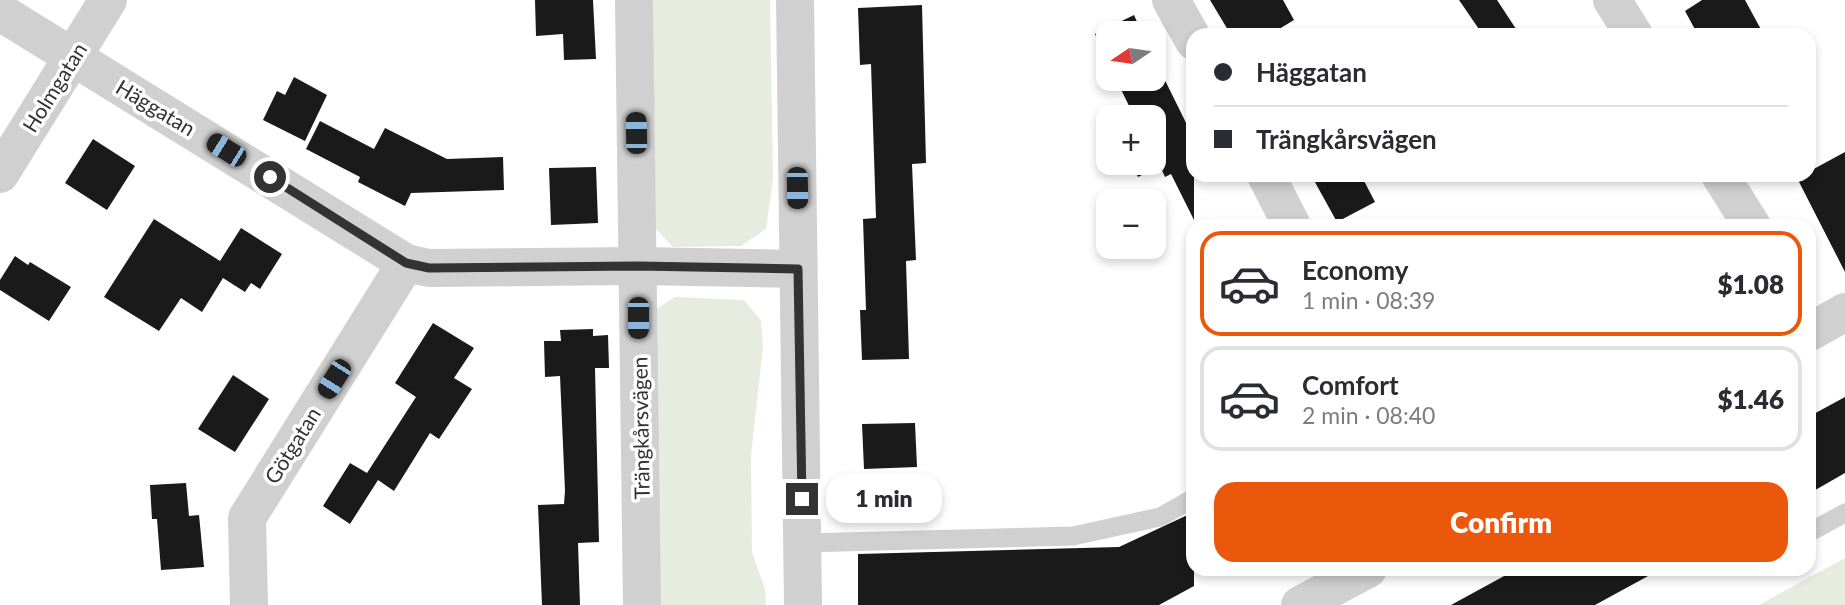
<!DOCTYPE html>
<html lang="en">
<head>
<meta charset="utf-8">
<style>
  body { margin:0; font-family:Lato,sans-serif; background:#f2f2f3; color:#2b2b33; height:100vh; display:flex; flex-direction:column; font-size:26px; white-space:nowrap }
  * { box-sizing:border-box; margin:0 }
  p { font-size:23px; color:#7c7c81 }
  .icon { flex:none; width:38px; height:38px; fill:none; stroke:currentColor; stroke-width:2; stroke-linecap:round; stroke-linejoin:round }
  .map { position:relative; flex:1; overflow:hidden }
  .drawer { position:absolute; left:1186px; top:219px; width:630px; height:357px; display:flex; flex-direction:column; background:#fff; border-radius:21px; box-shadow:0 4px 10px #0003 }
  .drawer>* { flex:none }
  .hud { position:absolute; left:1186px; top:28px; width:630px; height:154px; border-radius:21px; box-shadow:0 4px 10px #0003; display:grid; align-content:center; height:154px; padding:0 28px; background:#fff }
  .needle { width:46px; rotate:257deg }
  .fabs { position:absolute; left:1096px; top:21px; display:grid; gap:14px }
  .fabs a { display:grid; place-items:center; width:70px; height:70px; border-radius:14px; background:#fff; box-shadow:0 4px 10px #0003; font-size:35px }
  .end { position:absolute; width:32px; height:32px; margin:-16px; border:9px solid #333; background:#fff; box-shadow:0 0 0 4px #fff }
  .from { border-radius:50% }
  .bubble { position:absolute; height:49px; border-radius:21px; background:#fff; box-shadow:0 4px 10px #0003; font-size:23px; font-weight:800; line-height:49px; text-align:center }
  .car { position:absolute; width:21px; height:42px; margin:-21px -10px; border-radius:9px; box-shadow:0 0 5px 2px #0007; background:linear-gradient(#222 24%,#8ab4d8 0 40%,#222 0 76%,#8ab4d8 0 86%,#222 0) }
  .hud b { display:flex; align-items:center; gap:24px; height:66px; font-size:26px }
  .hud b+b { border-top:2px solid #e1e1e2 }
  .hud i { width:18px; height:18px; background:#2b2b33 }
  ul { padding:12px 0 0; list-style:none }
  li { display:flex; align-items:center; gap:21px; height:105px; margin:0 14px 10px; padding:0 14px; border:4px solid #e1e1e2; border-radius:21px }
  li div { flex:1 }
  li b { display:block; font-size:26px }
  li em { font-style:normal; font-weight:800 }
  li.on { border-color:#ea580c }
  li>.icon { width:63px; height:63px; stroke-width:1.5 }
  .cta { display:flex; gap:14px; margin-top:auto; padding:14px 28px }
  .cta a { flex:1; height:80px; border-radius:21px; background:#ea580c; color:#fff; font-size:28px; font-weight:800; line-height:80px; text-align:center }
  .map>svg:first-child { display:block }
</style>
</head>
<body>
<div class="map">
<svg width="1845" height="605" viewBox="0 0 1845 605">
  <rect width="100%" height="100%" fill="#fff"/>
  <g fill="#e6ecdf">
    <path d="M 650,0 L 770,0 L 773,180 L 766,229 L 741,246 L 673,247 L 653,226 Z"/>
    <path d="M 675,297 L 744,300 L 761,321 L 763,347 L 751,455 L 752,552 L 765,589 L 766,605 L 657,605 L 655,310 Z"/>
    <path d="M 1845,558 L 1845,605 L 1759,605 Z"/>
  </g>
  <g fill="#1a1a1a">
    <path d="M 535,0 L 593,0 L 596,59 L 564,60 L 563,34 L 536,36 Z"/>
    <path d="M 1210,0 L 1283,0 L 1294,20 L 1269,35 L 1231,35 Z"/>
    <path d="M 1459,0 L 1497,0 L 1520,35 L 1483,35 Z"/>
    <path d="M 1702,0 L 1745,0 L 1764,35 L 1698,35 L 1685,11 Z"/>
    <path d="M 922,5 L 926,163 L 912,164 L 916,260 L 906,261 L 909,359 L 862,360 L 860,310 L 866,310 L 863,219 L 876,218 L 871,64 L 860,65 L 858,8 Z"/>
    <path d="M 1134,15 L 1142,33 L 1108,33 L 1108,60 L 1095,34 Z"/>
    <path d="M 1153,56 L 1194,139 L 1194,220 L 1171,174 L 1165,177 L 1160,166 L 1138,177 L 1131,163 L 1153,163 L 1153,117 L 1116,117 L 1131,110 L 1116,79 L 1153,79 Z"/>
    <path d="M 294,77 L 327,95 L 305,141 L 263,120 L 277,91 L 285,95 Z"/>
    <path d="M 320,121 L 374,149 L 385,128 L 447,159 L 503,157 L 504,190 L 411,193 L 405,206 L 358,182 L 360,177 L 306,149 Z"/>
    <path d="M 93,139 L 135,166 L 107,210 L 65,183 Z"/>
    <path d="M 1845,152 L 1845,272 L 1797,178 L 1810,175 L 1810,171 Z"/>
    <path d="M 596,167 L 598,223 L 551,225 L 549,168 Z"/>
    <path d="M 1311,175 L 1361,175 L 1375,202 L 1337,222 Z"/>
    <path d="M 154,219 L 220,261 L 241,228 L 282,254 L 260,289 L 251,283 L 245,292 L 223,278 L 202,312 L 181,298 L 159,331 L 104,297 Z"/>
    <path d="M 15,256 L 28,265 L 30,262 L 71,287 L 49,321 L 0,290 L 0,280 Z"/>
    <path d="M 433,323 L 474,348 L 454,378 L 472,389 L 439,439 L 430,433 L 394,491 L 378,480 L 350,524 L 323,506 L 350,463 L 367,473 L 416,397 L 395,383 Z"/>
    <path d="M 593,329 L 593,336 L 608,335 L 609,368 L 595,368 L 599,542 L 578,543 L 580,605 L 542,605 L 538,505 L 564,504 L 565,491 L 560,376 L 545,377 L 544,341 L 561,341 L 560,330 Z"/>
    <path d="M 233,375 L 269,399 L 235,452 L 198,429 Z"/>
    <path d="M 1845,397 L 1845,473 L 1810,493 L 1810,416 Z"/>
    <path d="M 915,423 L 917,467 L 864,469 L 862,424 Z"/>
    <path d="M 186,483 L 189,516 L 199,515 L 204,567 L 161,570 L 157,519 L 152,519 L 150,485 Z"/>
    <path d="M 1194,512 L 1194,586 L 1159,605 L 858,605 L 858,554 L 1119,547 Z"/>
    <path d="M 1517,569 L 1661,569 L 1595,605 L 1451,605 Z"/>
  </g>
  <g fill="none" stroke-linecap="round" stroke-linejoin="round">
    <g stroke="#d0d0d0" stroke-width="19">
      <path d="M 1810,532 L 1845,513"/>
      <path d="M 802,543 L 1073,536 L 1160,517 L 1194,498"/>
    </g>
    <g stroke="#d0d0d0" stroke-width="38">
      <path d="M 634,0 L 642,605"/>
      <path d="M 795,0 L 803,605"/>
      <path d="M 1171,0 L 1194,41"/>
      <path d="M 1612,0 L 1634,35"/>
      <path d="M 0,12 L 406,263 L 429,268 L 638,266 L 798,269"/>
      <path d="M 0,174 L 108,0"/>
      <path d="M 1266,175 L 1292,226"/>
      <path d="M 1720,175 L 1752,226"/>
      <path d="M 1810,332 L 1845,312"/>
      <path d="M 249,605 L 247,518 L 406,263"/>
      <path d="M 1300,605 L 1368,569"/>
    </g>
  </g>
  <g fill="none" stroke-linecap="round" stroke-linejoin="round">
    <path stroke="#333" stroke-width="9" d="M 270,177 L 406,263 L 429,268 L 638,266 L 798,269 L 802,499"/>
  </g>
  <g text-anchor="middle" dominant-baseline="central" stroke-width="7" stroke-linejoin="round" paint-order="stroke">
    <g font-size="21" fill="#333" stroke="#fff">
      <text transform="translate(54 87) rotate(-58)">Holmgatan</text>
      <text transform="translate(156 107) rotate(31)">Häggatan</text>
      <text transform="translate(640 428) rotate(-91)">Trängkårsvägen</text>
      <text transform="translate(292 445) rotate(-58)">Götgatan</text>
    </g>
  </g>
</svg>
<div class="fabs">
<a><svg class="needle" viewBox="-14 -14 28 28"><path d="M0-13l5 13h-10z" fill="#e53935"/><path d="M0 13l5-13h-10z" fill="#7c7c81"/></svg></a>
<a>+</a>
<a>−</a>
</div>
<i class="end from" style="left:270px;top:177px"></i>
<i class="end" style="left:802px;top:499px"></i>
<div class="bubble" style="left:826px;top:474px;width:116px">1 min</div>
<i class="car" style="left:636px;top:133px;rotate:359deg"></i>
<i class="car" style="left:226px;top:150px;rotate:302deg"></i>
<i class="car" style="left:797px;top:188px;rotate:179deg"></i>
<i class="car" style="left:638px;top:318px;rotate:180deg"></i>
<i class="car" style="left:334px;top:379px;rotate:212deg"></i>
<div class="hud">
<b><i class="from"></i>Häggatan</b>
<b><i></i>Trängkårsvägen</b>
</div>
<section class="drawer">
<ul>
<li class="on"><svg class="icon" aria-label="car" viewBox="0 0 24 24"><path d="M5 17H2v-5l4-1 3-4h7l3 4 3 1v5h-3M9 17h6M6 11h13"/><circle cx="7" cy="17" r="2"/><circle cx="17" cy="17" r="2"/></svg><div><b>Economy</b><p>1 min · 08:39</p></div><em>$1.08</em></li>
<li><svg class="icon" aria-label="car" viewBox="0 0 24 24"><path d="M5 17H2v-5l4-1 3-4h7l3 4 3 1v5h-3M9 17h6M6 11h13"/><circle cx="7" cy="17" r="2"/><circle cx="17" cy="17" r="2"/></svg><div><b>Comfort</b><p>2 min · 08:40</p></div><em>$1.46</em></li>
</ul>
<div class="cta"><a>Confirm</a></div>
</section>
</div>
</body>
</html>
